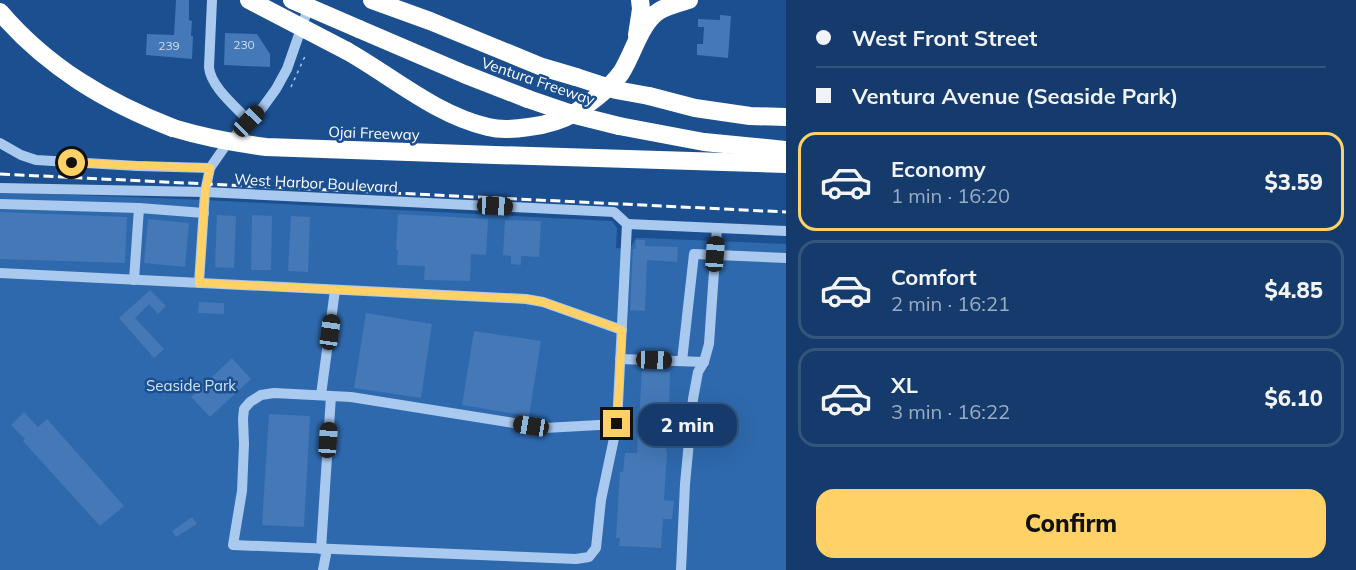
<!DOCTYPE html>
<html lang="en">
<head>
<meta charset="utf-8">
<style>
  body { margin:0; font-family:Mulish,sans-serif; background:#214673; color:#f1f3f6; height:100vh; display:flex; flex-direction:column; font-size:22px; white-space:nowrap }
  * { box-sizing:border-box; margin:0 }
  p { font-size:20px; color:#9dadc1 }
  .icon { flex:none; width:33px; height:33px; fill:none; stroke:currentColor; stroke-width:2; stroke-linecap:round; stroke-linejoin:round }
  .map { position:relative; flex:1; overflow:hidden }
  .side { display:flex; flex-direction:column; background:#143b6b; width:570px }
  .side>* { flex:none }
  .top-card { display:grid; align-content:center; height:132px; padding:0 30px; background:#143b6b }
  .end { position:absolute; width:27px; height:27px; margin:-14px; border:8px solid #ffd166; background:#111; box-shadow:0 0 0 3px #111 }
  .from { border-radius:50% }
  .bubble { position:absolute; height:42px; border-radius:18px; background:#143b6b; box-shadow:0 6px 24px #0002,0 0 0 2px #33557e; font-size:20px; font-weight:800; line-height:42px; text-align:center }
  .car { position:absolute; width:18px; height:36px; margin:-18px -9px; border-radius:8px; box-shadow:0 0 4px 2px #0007; background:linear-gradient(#222 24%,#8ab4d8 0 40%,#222 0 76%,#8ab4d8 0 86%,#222 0) }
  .top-card b { display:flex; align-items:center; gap:21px; height:57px; font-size:22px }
  .top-card b+b { border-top:2px solid #33557e }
  .top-card i { width:15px; height:15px; background:#f1f3f6 }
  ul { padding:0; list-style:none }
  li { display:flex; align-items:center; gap:18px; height:99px; margin:0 12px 9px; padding:0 18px; border:3px solid #33557e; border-radius:18px }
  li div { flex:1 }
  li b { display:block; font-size:22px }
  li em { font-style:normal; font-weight:800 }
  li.active { border-color:#ffd166 }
  li>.icon { width:54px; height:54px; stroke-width:1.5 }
  .primary-button { display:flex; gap:12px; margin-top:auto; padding:12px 30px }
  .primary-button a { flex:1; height:69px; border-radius:18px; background:#ffd166; color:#111; font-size:24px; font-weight:800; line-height:69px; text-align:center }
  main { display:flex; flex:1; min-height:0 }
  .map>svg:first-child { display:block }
</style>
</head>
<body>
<main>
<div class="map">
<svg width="786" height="570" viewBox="0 0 786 570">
  <rect width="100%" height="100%" fill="#1b4f8f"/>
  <path fill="#2e69ad" d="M 0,192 L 204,200 L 612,221 L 617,228 L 616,248 L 629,249 L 636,238 L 643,238 L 786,244 L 786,570 L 0,570 Z"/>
  <g fill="#4478b7">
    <path d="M 176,0 L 189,0 L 189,20 L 192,21 L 191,36 L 193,36 L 192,59 L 146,55 L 147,34 L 174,35 Z"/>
    <path d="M 720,15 L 731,16 L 728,58 L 697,55 L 697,44 L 703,44 L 704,27 L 698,27 L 698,19 L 720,20 Z"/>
    <path d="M 225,33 L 257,34 L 270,54 L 270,67 L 224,65 Z"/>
    <path d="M 0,212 L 127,217 L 125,263 L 0,259 Z"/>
    <path d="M 398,214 L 488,219 L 486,255 L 471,254 L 470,281 L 424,280 L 425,266 L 397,265 L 398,250 L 396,250 Z"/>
    <path d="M 217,215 L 236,216 L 234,268 L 215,267 Z"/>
    <path d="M 252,215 L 272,216 L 271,270 L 251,270 Z"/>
    <path d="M 291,216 L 310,217 L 308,272 L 288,271 Z"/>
    <path d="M 148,219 L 189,223 L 185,267 L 144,263 Z"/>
    <path d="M 505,220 L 541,221 L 539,257 L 521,256 L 521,265 L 511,264 L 511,256 L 503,255 Z"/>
    <path d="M 636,240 L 645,240 L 645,246 L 678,247 L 677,262 L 647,260 L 645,311 L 630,310 L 633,249 L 635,249 Z"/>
    <path d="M 150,290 L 166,306 L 158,314 L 149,304 L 135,318 L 164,349 L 154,358 L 119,318 Z"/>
    <path d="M 199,302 L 224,303 L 224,314 L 198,313 Z"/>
    <path d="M 366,313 L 432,324 L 421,398 L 354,388 Z"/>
    <path d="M 474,331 L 541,341 L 529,416 L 462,405 Z"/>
    <path d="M 232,358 L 251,379 L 210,417 L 191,397 Z"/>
    <path d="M 642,371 L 670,372 L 669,418 L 667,418 L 666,446 L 667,455 L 664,500 L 674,501 L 672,519 L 663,519 L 661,548 L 619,546 L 620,538 L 616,538 L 620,472 L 623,472 L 625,453 L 637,453 Z"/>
    <path d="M 24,412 L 38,427 L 47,419 L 124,506 L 100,526 L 23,441 L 25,439 L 11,425 Z"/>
    <path d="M 269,414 L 310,416 L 304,527 L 262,525 Z"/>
    <path d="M 192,517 L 197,524 L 176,537 L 172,531 Z"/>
  </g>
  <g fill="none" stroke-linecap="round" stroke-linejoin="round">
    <path stroke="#a9c9ee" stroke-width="1.5" stroke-dasharray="3 4.5" stroke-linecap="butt" d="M 291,87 L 306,54"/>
    <g stroke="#a9c9ee" stroke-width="10">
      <path d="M 212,0 L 209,67 C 210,86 236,107 249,121"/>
      <path d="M 0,143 L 21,155 L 36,160 L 137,166 L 210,168"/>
      <path d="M 0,188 L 205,192 L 614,212 L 627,224"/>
      <path d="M 0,204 L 139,208"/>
      <path d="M 627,224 L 786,231"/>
      <path d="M 0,273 L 526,299 L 543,302 L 622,330"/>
      <path d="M 134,280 L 139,208 L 204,213"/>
      <path d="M 199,283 L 205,192 L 210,168 L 226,145 L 263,107 L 276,89 L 287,69 L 310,3"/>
      <path d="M 620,359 L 704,362"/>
      <path d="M 682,361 L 694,254 L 786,258"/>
      <path d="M 321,395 L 335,290"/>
      <path d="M 617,424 L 545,428 L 351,397 L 274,393 L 261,395 L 250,402 L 244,409 L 243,419 L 244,444 L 242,491 L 233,545 L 576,559 L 589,557 L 596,548 L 601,500 L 617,424 L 627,224"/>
      <path d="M 321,549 L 331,396"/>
      <path d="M 323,570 L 327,549"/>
      <path d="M 681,570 L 685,484 L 693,399 L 698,372 L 704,362 L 709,344 L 717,228"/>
    </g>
    <g stroke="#fff" stroke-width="18">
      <path d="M 372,0 L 430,21 L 542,67 L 576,77"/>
      <path d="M 0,12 C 47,67 106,102 173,128"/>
      <path d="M 359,29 L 464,74 L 528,99"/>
      <path d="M 637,35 L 641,9 L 640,0"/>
      <path d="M 347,51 C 393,77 436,115 488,127 C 500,130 516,129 529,127 C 546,125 561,121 576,112 C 593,101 609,89 621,73 C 633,55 640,23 659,11 C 667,6 679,3 689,0"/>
      <path d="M 649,96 L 695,108 L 750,116 L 786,117"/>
      <path d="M 619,126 L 704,142 L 786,150"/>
      <path d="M 465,154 L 786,164"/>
    </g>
    <path stroke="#fff" stroke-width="3" stroke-dasharray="10 4.5" stroke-linecap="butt" d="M 0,174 L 786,212"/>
    <g stroke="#fff" stroke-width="18">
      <path d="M 249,0 L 347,51"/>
      <path d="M 292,0 L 359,29"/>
      <path d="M 576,77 L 616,90 L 649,96"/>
      <path d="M 528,99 L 575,115 L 619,126"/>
      <path d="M 173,128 C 203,137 234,143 266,147 L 465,154"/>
    </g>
  </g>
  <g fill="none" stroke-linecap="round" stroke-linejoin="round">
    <path stroke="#ffd166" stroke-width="8" d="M 72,163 L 210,168 L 205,192 L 199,283 L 526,299 L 543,302 L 622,330 L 617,424"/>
  </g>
  <g text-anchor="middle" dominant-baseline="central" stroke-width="5" stroke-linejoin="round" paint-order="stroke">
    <g font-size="12" fill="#d0dded">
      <text x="244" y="44">230</text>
      <text x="169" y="45">239</text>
    </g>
    <g font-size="15" fill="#fff" stroke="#1b4f8f">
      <text transform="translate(538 81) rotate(19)">Ventura Freeway</text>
      <text transform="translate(374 133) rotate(2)">Ojai Freeway</text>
      <text transform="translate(316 183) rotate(3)">West Harbor Boulevard</text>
    </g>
    <g font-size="15" fill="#cfe3fa" stroke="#1b4f8f">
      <text x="191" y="385">Seaside Park</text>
    </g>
  </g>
</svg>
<i class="end from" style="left:72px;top:163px"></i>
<i class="end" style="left:617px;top:424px"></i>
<div class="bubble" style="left:638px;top:404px;width:99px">2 min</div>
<i class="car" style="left:249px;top:121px;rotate:44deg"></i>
<i class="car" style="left:495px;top:206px;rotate:93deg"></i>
<i class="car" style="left:715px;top:254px;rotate:4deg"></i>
<i class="car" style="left:330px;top:332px;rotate:8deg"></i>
<i class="car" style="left:654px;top:360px;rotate:92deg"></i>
<i class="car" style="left:531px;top:426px;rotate:279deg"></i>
<i class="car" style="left:328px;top:440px;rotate:4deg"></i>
</div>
<section class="side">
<div class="top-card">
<b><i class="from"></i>West Front Street</b>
<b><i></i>Ventura Avenue (Seaside Park)</b>
</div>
<ul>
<li class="active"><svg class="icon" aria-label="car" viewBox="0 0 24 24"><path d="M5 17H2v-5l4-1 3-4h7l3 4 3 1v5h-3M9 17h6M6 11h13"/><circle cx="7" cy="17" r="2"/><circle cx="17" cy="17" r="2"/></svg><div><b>Economy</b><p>1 min · 16:20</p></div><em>$3.59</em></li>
<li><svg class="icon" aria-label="car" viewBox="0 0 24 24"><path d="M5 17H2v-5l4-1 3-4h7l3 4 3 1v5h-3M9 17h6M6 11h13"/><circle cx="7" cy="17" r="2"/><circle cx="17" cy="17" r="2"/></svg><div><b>Comfort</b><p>2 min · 16:21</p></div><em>$4.85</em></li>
<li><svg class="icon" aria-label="car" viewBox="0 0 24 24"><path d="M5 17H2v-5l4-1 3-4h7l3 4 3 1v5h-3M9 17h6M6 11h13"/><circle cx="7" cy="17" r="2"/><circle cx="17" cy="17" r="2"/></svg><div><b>XL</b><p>3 min · 16:22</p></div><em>$6.10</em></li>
</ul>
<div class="primary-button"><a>Confirm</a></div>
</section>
</main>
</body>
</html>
